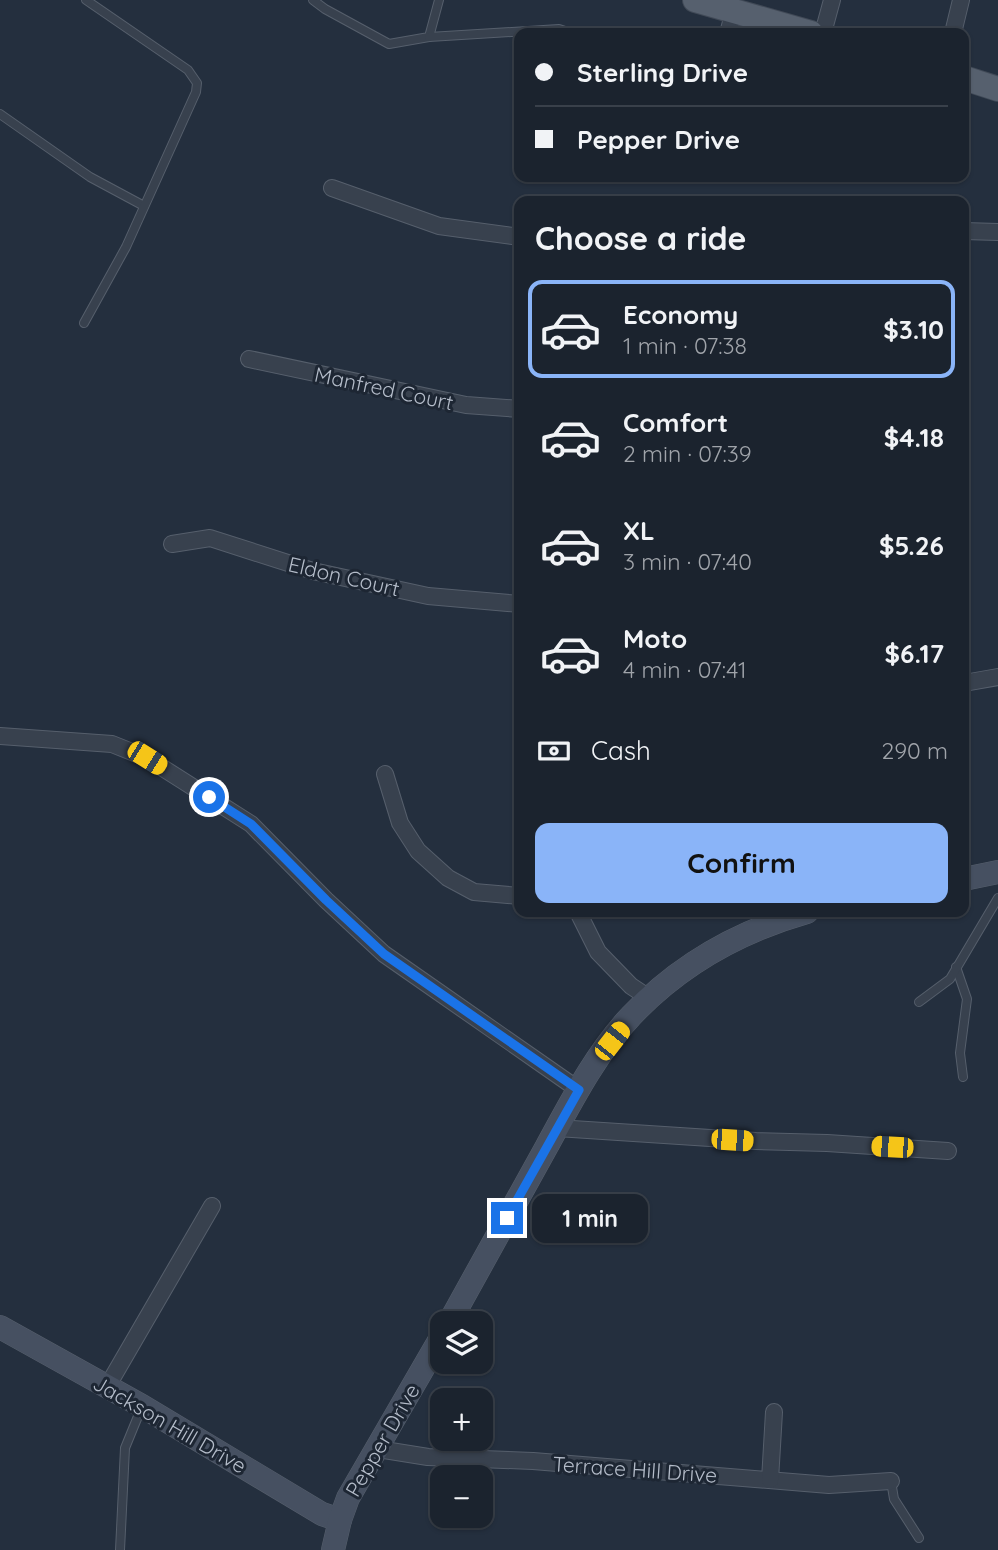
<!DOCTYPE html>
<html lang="en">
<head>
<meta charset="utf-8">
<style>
  body { margin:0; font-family:Quicksand,sans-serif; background:#282f3a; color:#f1f3f6; height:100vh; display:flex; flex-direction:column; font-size:26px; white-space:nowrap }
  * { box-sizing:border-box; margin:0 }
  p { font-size:23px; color:#a0a4aa }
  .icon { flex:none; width:38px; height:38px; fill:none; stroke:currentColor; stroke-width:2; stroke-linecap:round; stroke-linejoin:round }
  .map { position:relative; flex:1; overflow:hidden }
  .panel { position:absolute; left:514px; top:196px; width:455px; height:721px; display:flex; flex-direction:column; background:#1b232e; border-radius:14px; box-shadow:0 2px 5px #0004,0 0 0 2px #39404a }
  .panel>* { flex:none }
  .guide { position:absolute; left:514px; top:28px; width:455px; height:154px; border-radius:14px; box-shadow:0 2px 5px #0004,0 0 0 2px #39404a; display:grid; align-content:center; height:154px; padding:0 21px; background:#1b232e }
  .buttons { position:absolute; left:430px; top:1311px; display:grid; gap:14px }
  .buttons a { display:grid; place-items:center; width:63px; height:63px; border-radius:14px; background:#1b232e; box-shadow:0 2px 5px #0004,0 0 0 2px #39404a; font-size:35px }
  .end { position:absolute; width:32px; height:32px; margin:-16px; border:9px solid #1a73e8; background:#fff; box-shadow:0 0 0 4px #fff }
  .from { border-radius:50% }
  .bubble { position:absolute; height:49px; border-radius:14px; background:#1b232e; box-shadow:0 2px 5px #0004,0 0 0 2px #39404a; font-size:23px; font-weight:800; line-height:49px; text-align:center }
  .car { position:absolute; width:21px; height:42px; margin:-21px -10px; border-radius:9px; box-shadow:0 0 5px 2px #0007; background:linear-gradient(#f5c518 24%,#345 0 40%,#f5c518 0 76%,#345 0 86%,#f5c518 0) }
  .guide b { display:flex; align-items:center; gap:24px; height:66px; font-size:26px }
  .guide b+b { border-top:2px solid #39404a }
  .guide i { width:18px; height:18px; background:#f1f3f6 }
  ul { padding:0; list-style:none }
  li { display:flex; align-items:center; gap:21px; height:98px; margin:0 14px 10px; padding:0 7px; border:4px solid transparent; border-radius:14px }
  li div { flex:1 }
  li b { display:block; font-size:26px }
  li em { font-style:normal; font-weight:800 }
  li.selected { border-color:#8ab4f8 }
  li>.icon { width:63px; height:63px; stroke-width:1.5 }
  h2 { padding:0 21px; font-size:32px; line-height:84px }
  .pay { display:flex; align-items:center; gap:18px; height:77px; padding:0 21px; font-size:26px }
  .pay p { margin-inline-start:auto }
  .action { display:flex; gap:14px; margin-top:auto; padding:14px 21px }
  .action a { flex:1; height:80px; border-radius:14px; background:#8ab4f8; color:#111; font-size:28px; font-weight:800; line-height:80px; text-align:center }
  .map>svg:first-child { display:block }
</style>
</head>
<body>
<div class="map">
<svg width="998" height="1550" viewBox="0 0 998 1550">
  <rect width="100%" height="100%" fill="#242f3e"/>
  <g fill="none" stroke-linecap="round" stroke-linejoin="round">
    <g stroke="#565f6c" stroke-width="10">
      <g id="lane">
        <path d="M 313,0 L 325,9 L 389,44 L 429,37 L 439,0"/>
        <path d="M 429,37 L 559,29 L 571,33"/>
        <path d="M 0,114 L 90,177 L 144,206"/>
        <path d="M 84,323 L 126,247 L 196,92 L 197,83 L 188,70 L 86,0"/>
        <path d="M 956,967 L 967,999 L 960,1053 L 963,1077"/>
        <path d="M 919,1002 L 950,979 L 998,898"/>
        <path d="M 891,1481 L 894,1499 L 919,1538"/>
        <path d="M 120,1550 L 125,1448 L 141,1409"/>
      </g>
    </g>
    <g stroke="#565f6c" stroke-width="18">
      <g id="street">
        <path d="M 728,33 L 734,11"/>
        <path d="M 823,33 L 832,0"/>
        <path d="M 953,33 L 961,0"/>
        <path d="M 332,188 L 439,226 L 520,237"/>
        <path d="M 964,231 L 998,232"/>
        <path d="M 249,359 L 466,405 L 520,409"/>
        <path d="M 172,544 L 210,538 L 313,571 L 428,596 L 520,604"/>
        <path d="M 964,683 L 998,677"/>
        <path d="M 0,736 L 112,744 L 147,758 L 251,824 L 326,900 L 384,954 L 579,1090"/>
        <path d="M 385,774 L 400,823 L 418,851 L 448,878 L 474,892 L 520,896"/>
        <path d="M 578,912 L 598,952 L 631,986 L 649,998"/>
        <path d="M 557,1128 L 756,1141 L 827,1143 L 948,1151"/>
        <path d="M 107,1387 L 212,1206"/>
        <path d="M 378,1449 L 428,1457 L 533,1461 L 829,1485 L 891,1481"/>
        <path d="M 770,1480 L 774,1412"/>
      </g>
    </g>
    <g stroke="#565f6c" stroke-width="24">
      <g id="secondary">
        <path d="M 964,879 L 998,872"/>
        <path d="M 449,1323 C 482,1264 514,1205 547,1146 C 571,1102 596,1053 631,1016 C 679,965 740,931 807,912"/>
        <path d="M 0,1327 L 142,1406 L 322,1514 L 340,1520"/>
        <path d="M 333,1550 L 340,1520 L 348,1498 L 443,1334"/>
      </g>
    </g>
    <g stroke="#414a57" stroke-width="26">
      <g id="primary">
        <path d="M 695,0 L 811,33"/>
        <path d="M 964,78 L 998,89"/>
      </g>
    </g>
    <use href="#lane" stroke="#38414e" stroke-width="8"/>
    <use href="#street" stroke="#38414e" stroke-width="16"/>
    <use href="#secondary" stroke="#465061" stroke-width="23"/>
    <use href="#primary" stroke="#56606e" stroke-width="24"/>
  </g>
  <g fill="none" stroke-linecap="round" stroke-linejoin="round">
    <path stroke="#1a73e8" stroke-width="9" d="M 209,797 L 251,824 L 326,900 L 384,954 L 579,1090 L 507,1218"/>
  </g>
  <g text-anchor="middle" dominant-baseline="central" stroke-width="6" stroke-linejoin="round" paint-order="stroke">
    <g font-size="21" fill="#b4bcc9" stroke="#1d2633">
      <text transform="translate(384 388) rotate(12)">Manfred Court</text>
      <text transform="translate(344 576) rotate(13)">Eldon Court</text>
      <text transform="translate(170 1424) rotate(30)">Jackson Hill Drive</text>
      <text transform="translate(382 1440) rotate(-60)">Pepper Drive</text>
      <text transform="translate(635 1469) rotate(4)">Terrace Hill Drive</text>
    </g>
  </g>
</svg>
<div class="buttons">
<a><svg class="icon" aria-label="layers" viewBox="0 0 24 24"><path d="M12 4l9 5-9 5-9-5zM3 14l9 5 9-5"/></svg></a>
<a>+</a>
<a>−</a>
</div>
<i class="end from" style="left:209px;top:797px"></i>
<i class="end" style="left:507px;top:1218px"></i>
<div class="bubble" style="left:532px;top:1194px;width:116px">1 min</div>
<i class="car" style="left:147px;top:758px;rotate:122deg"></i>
<i class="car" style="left:612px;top:1041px;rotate:38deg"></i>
<i class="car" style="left:732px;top:1140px;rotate:94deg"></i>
<i class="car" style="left:892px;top:1147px;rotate:273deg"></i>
<div class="guide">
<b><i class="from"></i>Sterling Drive</b>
<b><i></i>Pepper Drive</b>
</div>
<section class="panel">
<h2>Choose a ride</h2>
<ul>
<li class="selected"><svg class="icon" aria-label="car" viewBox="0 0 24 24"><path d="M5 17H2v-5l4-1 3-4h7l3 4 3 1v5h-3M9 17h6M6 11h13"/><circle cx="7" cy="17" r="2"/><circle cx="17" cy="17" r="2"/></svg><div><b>Economy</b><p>1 min · 07:38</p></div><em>$3.10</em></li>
<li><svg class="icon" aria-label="car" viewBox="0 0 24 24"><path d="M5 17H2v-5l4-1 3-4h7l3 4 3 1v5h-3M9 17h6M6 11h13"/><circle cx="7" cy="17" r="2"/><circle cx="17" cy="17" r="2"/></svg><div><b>Comfort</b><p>2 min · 07:39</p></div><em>$4.18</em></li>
<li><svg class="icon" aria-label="car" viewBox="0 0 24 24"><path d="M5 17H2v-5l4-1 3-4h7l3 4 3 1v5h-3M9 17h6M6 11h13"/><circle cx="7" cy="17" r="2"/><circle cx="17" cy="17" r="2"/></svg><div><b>XL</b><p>3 min · 07:40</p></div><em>$5.26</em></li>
<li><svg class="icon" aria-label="car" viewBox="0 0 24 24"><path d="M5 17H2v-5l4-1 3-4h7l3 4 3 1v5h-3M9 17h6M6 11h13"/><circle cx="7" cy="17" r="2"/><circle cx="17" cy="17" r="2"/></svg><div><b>Moto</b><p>4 min · 07:41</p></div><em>$6.17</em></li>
</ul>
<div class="pay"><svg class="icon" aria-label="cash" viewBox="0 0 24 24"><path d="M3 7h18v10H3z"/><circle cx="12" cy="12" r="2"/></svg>Cash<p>290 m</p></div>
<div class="action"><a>Confirm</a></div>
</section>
</div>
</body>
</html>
